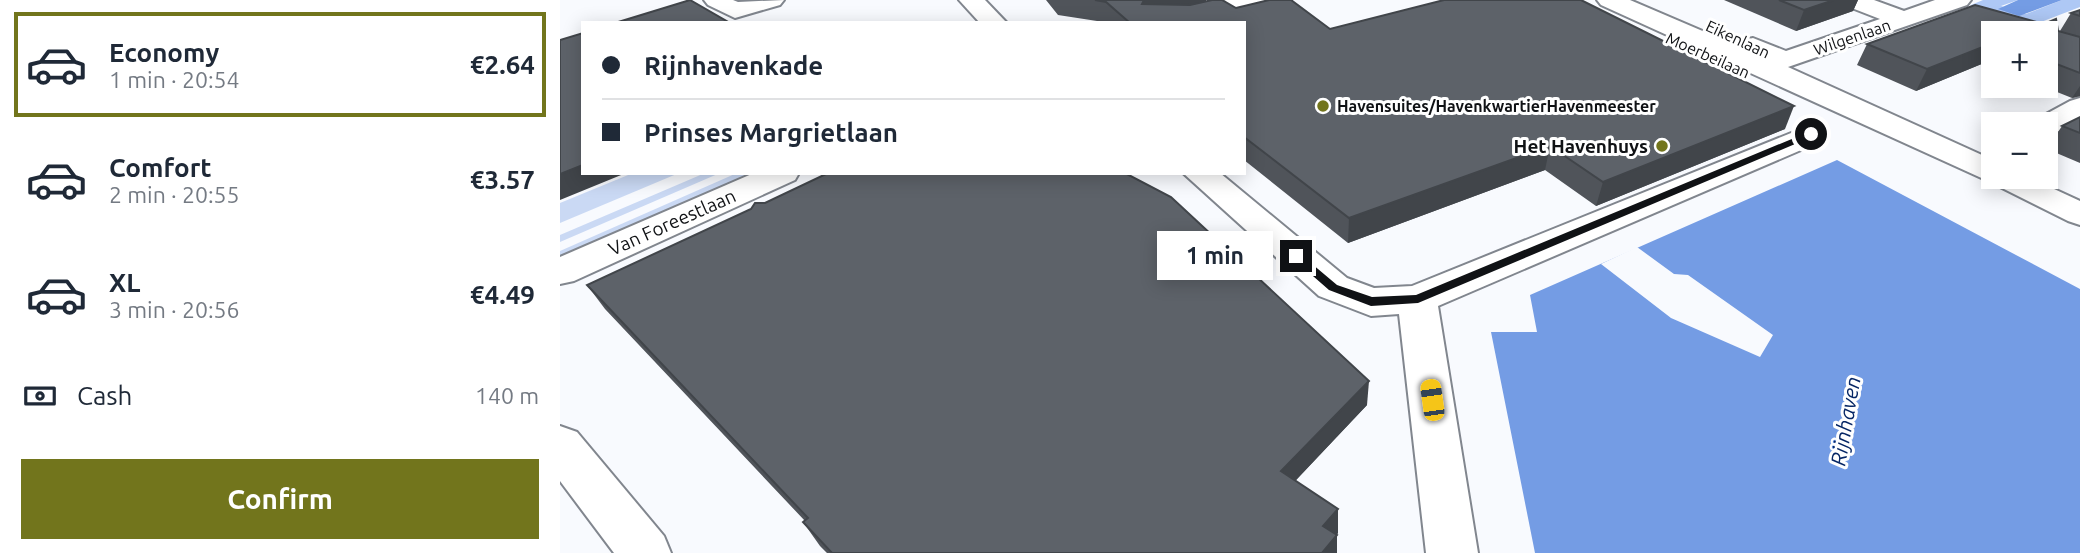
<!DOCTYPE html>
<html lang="en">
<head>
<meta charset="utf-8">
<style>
  body { margin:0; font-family:Ubuntu,sans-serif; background:#f2f2f3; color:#1f2937; height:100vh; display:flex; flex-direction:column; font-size:26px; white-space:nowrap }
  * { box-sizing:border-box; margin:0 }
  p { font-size:23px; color:#747a83 }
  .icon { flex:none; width:38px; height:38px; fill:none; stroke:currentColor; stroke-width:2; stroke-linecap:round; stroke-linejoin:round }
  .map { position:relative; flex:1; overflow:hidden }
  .drawer { display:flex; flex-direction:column; background:#fff; width:560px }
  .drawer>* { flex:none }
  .guide { position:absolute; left:21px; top:21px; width:665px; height:154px; border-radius:0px; box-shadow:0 4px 18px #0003; display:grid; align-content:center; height:154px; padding:0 21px; background:#fff }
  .buttons { position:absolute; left:1421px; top:21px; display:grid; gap:14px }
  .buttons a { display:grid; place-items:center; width:77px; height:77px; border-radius:0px; background:#fff; box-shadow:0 4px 18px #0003; font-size:35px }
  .end { position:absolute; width:32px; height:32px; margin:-16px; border:9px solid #101215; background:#fff; box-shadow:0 0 0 4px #fff }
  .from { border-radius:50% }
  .bubble { position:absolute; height:49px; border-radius:0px; background:#fff; box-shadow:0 4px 18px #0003; font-size:23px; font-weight:700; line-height:49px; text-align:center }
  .car { position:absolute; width:21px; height:42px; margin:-21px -10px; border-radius:9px; box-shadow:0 0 5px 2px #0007; background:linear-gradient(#f5c518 24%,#345 0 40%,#f5c518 0 76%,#345 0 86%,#f5c518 0) }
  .guide b { display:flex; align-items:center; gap:24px; height:66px; font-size:26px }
  .guide b+b { border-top:2px solid #e0e1e3 }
  .guide i { width:18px; height:18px; background:#1f2937 }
  ul { padding:12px 0 0; list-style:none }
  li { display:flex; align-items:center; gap:21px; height:105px; margin:0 14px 10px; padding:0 7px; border:4px solid transparent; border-radius:0px }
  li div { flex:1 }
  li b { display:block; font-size:26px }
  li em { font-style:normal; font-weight:700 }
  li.on { border-color:#72751c }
  li>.icon { width:63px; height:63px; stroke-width:1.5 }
  .pay { display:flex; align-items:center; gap:18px; height:77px; padding:0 21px; font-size:26px }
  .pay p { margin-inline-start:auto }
  .primary-button { display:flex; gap:14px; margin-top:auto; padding:14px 21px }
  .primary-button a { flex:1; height:80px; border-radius:0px; background:#72751c; color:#fff; font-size:28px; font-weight:700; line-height:80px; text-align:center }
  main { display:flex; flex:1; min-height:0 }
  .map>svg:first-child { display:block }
</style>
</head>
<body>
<main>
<section class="drawer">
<ul>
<li class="on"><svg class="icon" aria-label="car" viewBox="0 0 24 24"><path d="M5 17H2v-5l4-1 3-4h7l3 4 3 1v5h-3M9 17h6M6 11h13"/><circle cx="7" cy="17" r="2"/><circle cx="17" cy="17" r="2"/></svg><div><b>Economy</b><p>1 min · 20:54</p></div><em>€2.64</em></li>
<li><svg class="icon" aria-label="car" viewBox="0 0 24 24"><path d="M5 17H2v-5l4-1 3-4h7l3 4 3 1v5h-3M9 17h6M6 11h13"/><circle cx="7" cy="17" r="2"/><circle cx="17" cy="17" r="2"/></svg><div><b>Comfort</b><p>2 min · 20:55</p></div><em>€3.57</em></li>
<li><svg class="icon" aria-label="car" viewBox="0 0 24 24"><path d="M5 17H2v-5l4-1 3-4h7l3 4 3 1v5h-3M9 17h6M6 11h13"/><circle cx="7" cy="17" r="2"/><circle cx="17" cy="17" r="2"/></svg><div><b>XL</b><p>3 min · 20:56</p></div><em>€4.49</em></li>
</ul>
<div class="pay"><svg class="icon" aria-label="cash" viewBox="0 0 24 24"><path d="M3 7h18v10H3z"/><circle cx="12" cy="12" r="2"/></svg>Cash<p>140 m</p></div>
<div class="primary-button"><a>Confirm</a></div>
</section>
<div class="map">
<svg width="1520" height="553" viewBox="0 0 1520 553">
  <rect width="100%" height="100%" fill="#f8fafe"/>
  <g fill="#cad9f4">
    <path d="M 73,173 L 119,173 L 0,223 L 0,203 Z"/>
    <path d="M 145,173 L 160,173 L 0,242 L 0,235 Z"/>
    <path d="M 177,173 L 206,173 L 0,264 L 0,251 Z"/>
  </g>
  <path fill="#aec8f5" d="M 1423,0 L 1458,0 L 1441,6 L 1466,14 L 1502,0 L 1520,0 L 1520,7 L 1468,27 L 1409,9 L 1411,5 Z"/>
  <g fill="#749ce4">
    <path d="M 1458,0 L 1502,0 L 1459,16 L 1438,9 Z"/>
    <path d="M 1277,160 L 1520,289 L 1520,553 L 975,553 L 931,332 L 977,332 L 970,295 Z"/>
  </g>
  <path fill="#f8fafe" d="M 1077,247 L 1114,274 L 1128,275 L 1213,335 L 1200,357 L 1111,318 L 1041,264 Z"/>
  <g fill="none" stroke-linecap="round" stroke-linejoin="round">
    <g stroke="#81868e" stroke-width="4">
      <g id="minor">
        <path d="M 144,0 L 173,0 L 178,2 L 224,0 L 220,5 L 175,18 L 148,5 Z"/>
        <path d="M 399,0 L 425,0 L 447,23 L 420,23 Z"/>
        <path d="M 666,0 L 710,0 L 706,5 L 632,23 L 587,23 L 590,18 Z"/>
        <path d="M 1037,0 L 1070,0 L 1180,47 L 1184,40 L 1193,38 L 1226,51 L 1320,19 L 1284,5 L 1280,0 L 1314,0 L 1344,11 L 1375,0 L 1411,0 L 1407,5 L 1228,67 L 1433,160 L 1433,177 L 1468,177 L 1520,201 L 1520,225 L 1508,221 L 1428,181 L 1041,5 Z"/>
        <path d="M 1520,98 L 1520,119 L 1497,132 L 1486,135 L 1486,124 L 1472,124 L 1475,120 L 1510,101 Z"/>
        <path d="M 1251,125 L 1262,127 L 1267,134 L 1262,141 L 878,306 L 918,553 L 866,553 L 839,314 L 811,316 L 759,296 L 623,173 L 660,173 L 787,278 L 814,288 L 852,286 Z"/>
        <path d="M 194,173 L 239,173 L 235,180 L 14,281 L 0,284 L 0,257 Z"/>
        <path d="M 0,426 L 17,432 L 104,536 L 111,553 L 54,553 L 0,481 Z"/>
      </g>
    </g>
    <use href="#minor" fill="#fff" fill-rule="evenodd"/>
  </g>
  <g fill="#50545a">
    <path d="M 486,0 L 646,0 L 646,1 L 770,29 L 1225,129 L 1036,206 L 985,170 L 788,243 L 684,160 L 684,23 L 550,23 L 498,15 Z"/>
    <path d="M 1164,0 L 1298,0 L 1293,11 L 1236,31 Z"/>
    <path d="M 1415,5 L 1484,24 L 1496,19 L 1498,31 L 1500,31 L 1511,13 L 1520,10 L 1520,96 L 1512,98 L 1482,86 L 1486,86 L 1486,33 L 1433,33 L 1433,66 L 1424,63 L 1356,91 L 1297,65 L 1307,44 Z"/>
    <path d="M 1520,117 L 1520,163 L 1487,149 L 1502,126 Z"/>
    <path d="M 27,285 L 807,405 L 735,481 L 778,509 L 778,533 L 776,535 L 777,535 L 777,553 L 267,553 L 260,546 L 243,522 L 245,521 L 45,309 Z"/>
  </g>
  <g fill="#41454a">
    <path d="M 584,0 L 646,0 L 646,2 L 589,15 L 582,4 Z"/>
    <path d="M 1274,0 L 1298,0 L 1293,11 L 1236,31 L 1244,10 Z"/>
    <path d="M 1433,43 L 1433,46 L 1424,63 L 1356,91 L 1367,69 Z"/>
    <path d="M 1520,86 L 1520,96 L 1512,98 Z"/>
    <path d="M 1234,106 L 1225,129 L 1036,206 L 1043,182 Z"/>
    <path d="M 990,146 L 985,170 L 788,243 L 789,218 Z"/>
    <path d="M 23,165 L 23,173 L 66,173 L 0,200 L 0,174 Z"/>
    <path d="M 809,381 L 807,405 L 722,495 L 721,471 Z"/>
    <path d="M 778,509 L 778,533 L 763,550 L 763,526 Z"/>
    <path d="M 777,535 L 777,553 L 762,553 Z"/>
  </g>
  <g fill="#5d6269" stroke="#41454a" stroke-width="2">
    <path d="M 130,0 L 170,23 L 55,23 Z"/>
    <path d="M 535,0 L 584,0 L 582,4 L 630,5 L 652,0 L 662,0 L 676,8 L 709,0 L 731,0 L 770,29 L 884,0 L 1021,0 L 1234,106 L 1043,182 L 990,146 L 789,218 L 684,137 L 684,23 L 570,23 L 546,2 Z"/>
    <path d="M 1219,0 L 1274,0 L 1244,10 Z"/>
    <path d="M 1415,5 L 1484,24 L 1496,19 L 1498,31 L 1520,37 L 1520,73 L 1486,60 L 1486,33 L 1433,33 L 1433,43 L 1367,69 L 1307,44 Z"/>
    <path d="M 1520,10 L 1520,16 L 1511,13 Z"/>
    <path d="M 23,33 L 23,165 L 0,174 L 0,40 Z"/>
    <path d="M 1520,117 L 1520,133 L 1502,126 Z"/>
    <path d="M 268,173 L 565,173 L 611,197 L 809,381 L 721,471 L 778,509 L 763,526 L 777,535 L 762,553 L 272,553 L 243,522 L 248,518 L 27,285 L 191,209 L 195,203 L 205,203 Z"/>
  </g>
  <path fill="#101215" d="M 1251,131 L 1254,132 L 1254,136 L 858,303 L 811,306 L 769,290 L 730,256 L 739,253 L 777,285 L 812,297 L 856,295 Z"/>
  <g fill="#72751c" stroke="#fff" stroke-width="2.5">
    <circle cx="763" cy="106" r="7"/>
    <circle cx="1102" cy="146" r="7"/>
  </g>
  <g text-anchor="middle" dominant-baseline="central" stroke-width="6" stroke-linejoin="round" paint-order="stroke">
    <g font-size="16" fill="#101215" stroke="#fff">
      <text transform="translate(1292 37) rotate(-19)">Wilgenlaan</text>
      <text transform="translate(1178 39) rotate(25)">Eikenlaan</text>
      <text transform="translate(1148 55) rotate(24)">Moerbeilaan</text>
    </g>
    <g font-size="16" font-weight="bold" fill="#101215" stroke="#fff" text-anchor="start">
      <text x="777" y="106">Havensuites/HavenkwartierHavenmeester</text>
    </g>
    <g font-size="19" font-weight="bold" fill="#101215" stroke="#fff" text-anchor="end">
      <text x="1088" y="146">Het Havenhuys</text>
    </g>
    <g font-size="19" fill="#101215" stroke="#fff">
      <text transform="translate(112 222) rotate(-24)">Van Foreestlaan</text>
    </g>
    <g font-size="21" font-style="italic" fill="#062665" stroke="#fff">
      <text transform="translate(1285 421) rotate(-80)">Rijnhaven</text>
    </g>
  </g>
</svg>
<div class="buttons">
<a>+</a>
<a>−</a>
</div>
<i class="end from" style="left:1251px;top:134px"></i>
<i class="end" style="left:736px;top:256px"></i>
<div class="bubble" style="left:597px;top:231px;width:116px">1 min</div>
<i class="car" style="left:872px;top:400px;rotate:352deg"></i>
<div class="guide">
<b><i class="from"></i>Rijnhavenkade</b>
<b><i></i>Prinses Margrietlaan</b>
</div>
</div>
</main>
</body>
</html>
